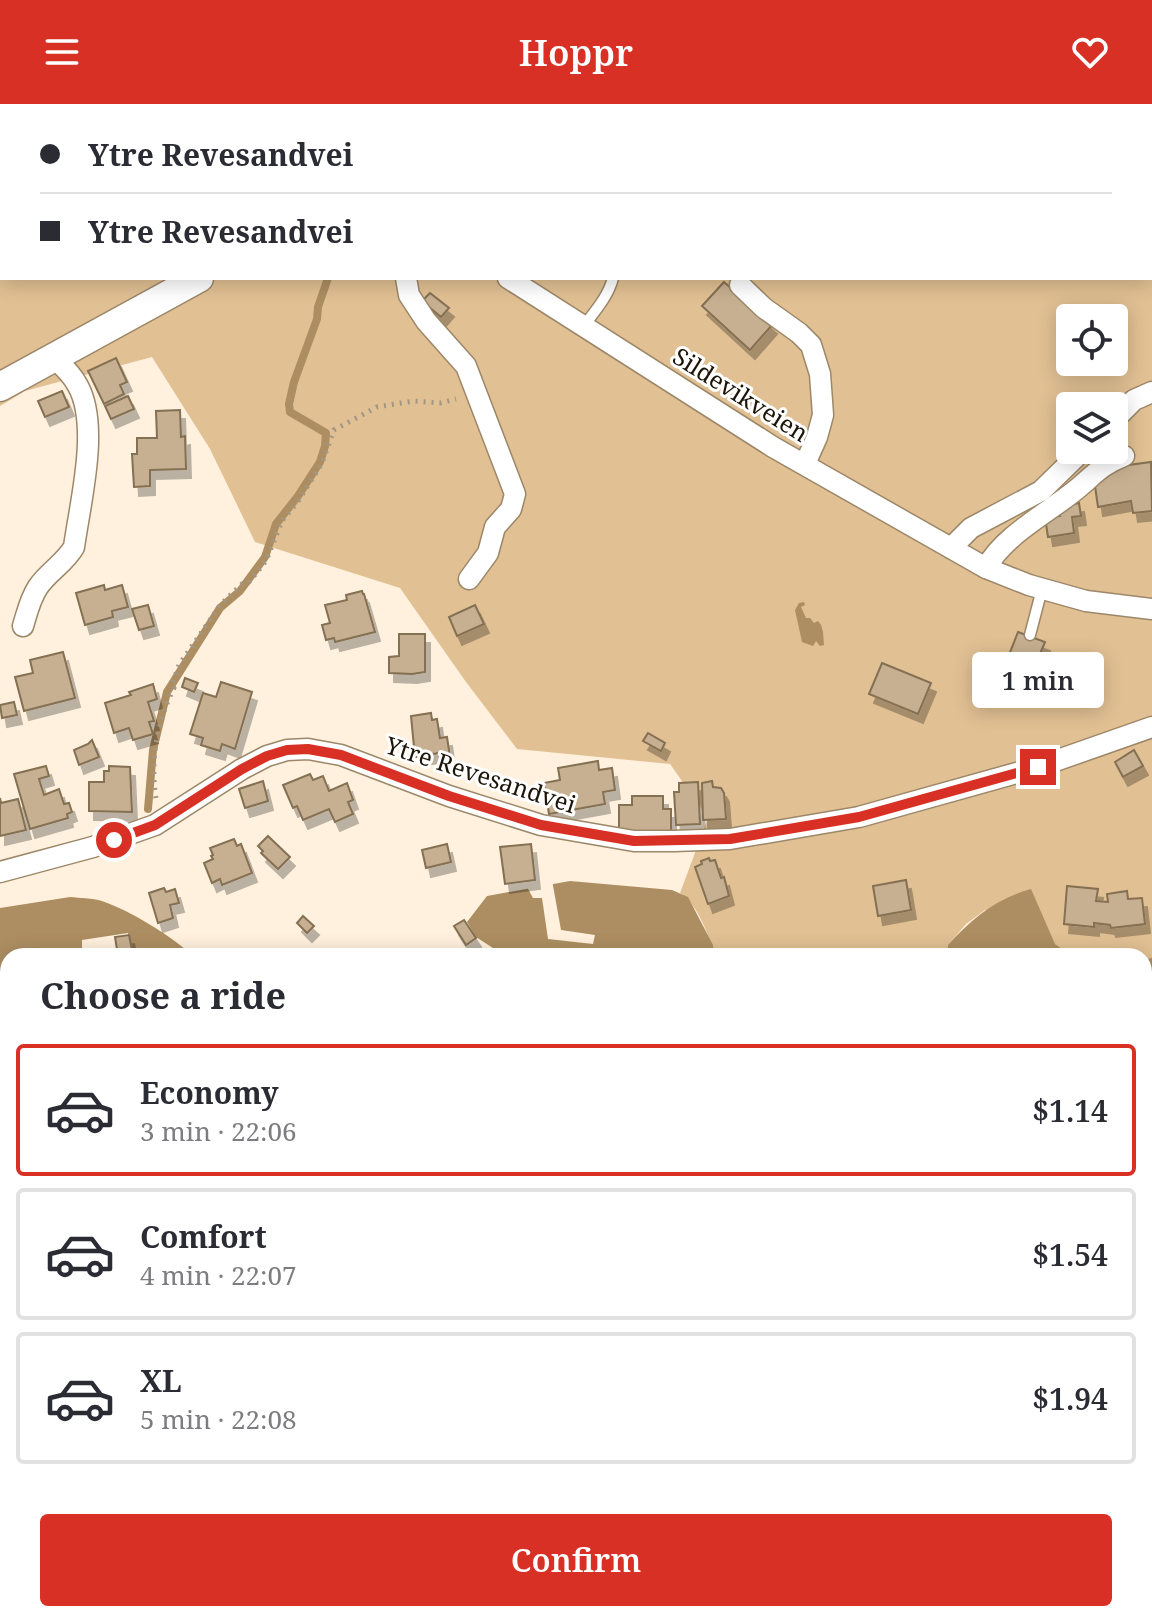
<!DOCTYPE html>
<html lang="en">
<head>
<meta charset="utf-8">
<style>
  body { margin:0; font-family:"Noto Serif",serif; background:#f2f2f3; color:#2b2b33; height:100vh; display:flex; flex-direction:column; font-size:30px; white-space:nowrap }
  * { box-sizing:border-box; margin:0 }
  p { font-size:26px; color:#7c7c81 }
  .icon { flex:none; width:44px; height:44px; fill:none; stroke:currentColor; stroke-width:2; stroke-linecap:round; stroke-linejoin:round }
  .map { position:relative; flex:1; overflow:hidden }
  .sheet { position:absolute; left:0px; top:844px; width:1152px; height:674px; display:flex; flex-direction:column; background:#fff; border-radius:24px 24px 0 0; box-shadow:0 4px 20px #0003 }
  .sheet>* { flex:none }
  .hud { position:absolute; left:0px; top:0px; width:1152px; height:176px; box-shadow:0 4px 20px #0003; display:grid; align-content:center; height:176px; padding:0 40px; background:#fff }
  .fabs { position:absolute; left:1056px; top:200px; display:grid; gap:16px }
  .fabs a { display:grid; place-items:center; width:72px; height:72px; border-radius:8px; background:#fff; box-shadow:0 4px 20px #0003; font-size:40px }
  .end { position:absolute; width:36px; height:36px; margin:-18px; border:10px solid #d93025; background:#fff; box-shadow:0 0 0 4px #fff }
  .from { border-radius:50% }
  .bubble { position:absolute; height:56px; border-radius:8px; background:#fff; box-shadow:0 4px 20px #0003; font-size:26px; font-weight:600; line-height:56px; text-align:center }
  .hud b { display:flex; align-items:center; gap:28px; height:76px; font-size:30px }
  .hud b+b { border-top:2px solid #e1e1e2 }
  .hud i { width:20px; height:20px; background:#2b2b33 }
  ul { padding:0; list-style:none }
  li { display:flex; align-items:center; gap:24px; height:132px; margin:0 16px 12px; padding:0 24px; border:4px solid #e1e1e2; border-radius:8px }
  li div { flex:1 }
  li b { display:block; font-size:30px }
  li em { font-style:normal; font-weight:600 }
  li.active { border-color:#d93025 }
  li>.icon { width:72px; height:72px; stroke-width:1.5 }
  h2 { padding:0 40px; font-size:36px; line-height:96px }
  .cta { display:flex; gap:16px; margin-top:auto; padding:16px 40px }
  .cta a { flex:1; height:92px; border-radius:8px; background:#d93025; color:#fff; font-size:32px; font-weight:600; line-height:92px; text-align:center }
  header { display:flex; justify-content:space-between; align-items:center; height:104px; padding:0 40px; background:#d93025; color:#fff; font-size:36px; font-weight:600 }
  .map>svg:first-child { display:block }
</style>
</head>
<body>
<header><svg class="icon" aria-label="menu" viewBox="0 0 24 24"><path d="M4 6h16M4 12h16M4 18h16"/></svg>Hoppr<svg class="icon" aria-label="heart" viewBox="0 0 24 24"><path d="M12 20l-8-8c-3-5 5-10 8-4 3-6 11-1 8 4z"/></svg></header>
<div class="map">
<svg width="1152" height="1517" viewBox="0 0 1152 1517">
  <defs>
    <filter id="shadow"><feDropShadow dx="5" dy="9" stdDeviation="0" flood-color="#0004"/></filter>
  </defs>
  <rect width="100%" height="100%" fill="#fff1dd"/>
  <path fill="#e1c093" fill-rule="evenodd" d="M 0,0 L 1152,0 L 1152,854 L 1144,855 L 1144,852 L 1073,852 L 1055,840 L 985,806 L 966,820 L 948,841 L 948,852 L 714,852 C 712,836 695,796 680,789 L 708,714 L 670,660 L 517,645 L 466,578 L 400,484 L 255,438 L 210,345 L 152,253 L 25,287 L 0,302 ZM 2,2 L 1150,2 L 1150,174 L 2,174 ZM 1070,214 L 1114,214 L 1114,258 L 1070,258 ZM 1070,302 L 1114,302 L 1114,346 L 1070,346 Z"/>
  <g fill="#ad8e62">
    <path d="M 804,498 L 805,501 L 801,503 L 806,514 L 810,514 L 814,519 L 818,517 L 821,521 L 823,528 L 824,541 L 820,542 L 816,537 L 813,542 L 802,538 L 795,506 L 799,499 Z"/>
    <path d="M 570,777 L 672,786 L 688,793 L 713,841 L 714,852 L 494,852 L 496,846 L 476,833 L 467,818 L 487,792 Z"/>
    <path d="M 1031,785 L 1055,840 L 1073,852 L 948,852 L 948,841 C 971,815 997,794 1031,785 Z"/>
    <path d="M 70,793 C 80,794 92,794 102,797 C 129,806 172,832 193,852 L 8,852 L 8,1510 L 1144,1510 L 1144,855 L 1152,854 L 1152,1517 L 0,1517 L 0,804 Z"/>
  </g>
  <g fill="#fff1dd">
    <path d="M 552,776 L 561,826 L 595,831 L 593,840 L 548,835 L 542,794 L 533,794 L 527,783 Z"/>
    <path d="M 128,829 L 132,852 L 82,852 L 82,836 Z"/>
  </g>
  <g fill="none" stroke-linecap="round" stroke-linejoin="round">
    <path stroke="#ad8e62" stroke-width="8" d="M 148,705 L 153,646 L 167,588 L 220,504 L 240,487 L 265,453 L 276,420 L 298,392 L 320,358 L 325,342 L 326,329 L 290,308 L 289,300 L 294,278 L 317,215 L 318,203 L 328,174"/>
  </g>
  <g fill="#c7b091" stroke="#846f52" stroke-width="2" filter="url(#shadow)">
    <path d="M 724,178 L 772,221 L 750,246 L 702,202 Z"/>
    <path d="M 430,189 L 449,204 L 441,213 L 422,197 Z"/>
    <path d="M 116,254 L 127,278 L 120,281 L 124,290 L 104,300 L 88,267 Z"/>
    <path d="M 62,287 L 69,303 L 45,313 L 38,297 Z"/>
    <path d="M 128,292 L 134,305 L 111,315 L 105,302 Z"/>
    <path d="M 180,306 L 181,333 L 185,332 L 186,365 L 150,366 L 150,382 L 134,383 L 132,350 L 137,350 L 137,334 L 157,334 L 156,307 Z"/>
    <path d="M 1151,358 L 1152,407 L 1133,409 L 1131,397 L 1098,403 L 1094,375 L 1107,373 L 1106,364 Z"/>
    <path d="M 1079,399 L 1081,412 L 1072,413 L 1074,429 L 1048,433 L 1045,414 L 1060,412 L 1058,403 Z"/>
    <path d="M 104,481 L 105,486 L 122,481 L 128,503 L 112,507 L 113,513 L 85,521 L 76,489 Z"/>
    <path d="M 362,487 L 363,490 L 364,490 L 375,528 L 335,538 L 334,534 L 326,536 L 322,521 L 330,519 L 325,501 L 347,496 L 346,491 Z"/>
    <path d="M 148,501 L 154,522 L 139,526 L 132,505 Z"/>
    <path d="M 475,501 L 484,520 L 457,532 L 449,513 Z"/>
    <path d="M 1018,528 L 1045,538 L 1035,562 L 1009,551 Z"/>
    <path d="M 399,530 L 425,530 L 425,568 L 412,570 L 389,569 L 389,553 L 399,552 Z"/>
    <path d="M 63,548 L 75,594 L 24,607 L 15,573 L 33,569 L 30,556 Z"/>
    <path d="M 882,559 L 931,579 L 918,610 L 869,590 Z"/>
    <path d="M 185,574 L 198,579 L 194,588 L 182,583 Z"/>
    <path d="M 221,578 L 252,588 L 235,645 L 222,640 L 220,647 L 201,641 L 203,634 L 190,630 L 203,589 L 216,593 Z"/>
    <path d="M 153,580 L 157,595 L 148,598 L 154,617 L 149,618 L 153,630 L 133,636 L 129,624 L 114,629 L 105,599 L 131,591 L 129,588 Z"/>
    <path d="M 14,598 L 17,611 L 2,614 L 0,601 Z"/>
    <path d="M 431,609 L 432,616 L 437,615 L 440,634 L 447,633 L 450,653 L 440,655 L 439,649 L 415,653 L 411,612 Z"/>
    <path d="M 648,629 L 665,639 L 661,647 L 643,637 Z"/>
    <path d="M 92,636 L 99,653 L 79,661 L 74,646 L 88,640 Z"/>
    <path d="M 1134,646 L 1143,662 L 1123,673 L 1115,658 Z"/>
    <path d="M 598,657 L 599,666 L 612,664 L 615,686 L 603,688 L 605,700 L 549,710 L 544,679 L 560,676 L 558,664 Z"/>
    <path d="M 46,662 L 49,672 L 39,675 L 44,691 L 59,685 L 64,700 L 69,699 L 72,708 L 67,710 L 68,714 L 30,725 L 14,670 Z"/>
    <path d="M 109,662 L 130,663 L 132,708 L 89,707 L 89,678 L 104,678 L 104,667 L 109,667 Z"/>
    <path d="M 310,670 L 313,676 L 323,672 L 329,687 L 347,679 L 353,696 L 348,698 L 353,710 L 335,718 L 329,705 L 303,716 L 297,702 L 293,704 L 283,681 Z"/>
    <path d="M 263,677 L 268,697 L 245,704 L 239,685 Z"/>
    <path d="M 712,677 L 713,683 L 721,684 L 724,689 L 726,715 L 703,716 L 702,679 Z"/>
    <path d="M 698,678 L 700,720 L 676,721 L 674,688 L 679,688 L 679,679 Z"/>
    <path d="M 632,692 L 663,692 L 663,705 L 671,705 L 671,737 L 619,731 L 619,701 L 632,701 Z"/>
    <path d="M 0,694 L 1,699 L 18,695 L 26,726 L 0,732 Z"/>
    <path d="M 268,732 L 290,753 L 278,765 L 261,749 L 263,747 L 258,742 Z"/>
    <path d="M 234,735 L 237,742 L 241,740 L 252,769 L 222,781 L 220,775 L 212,779 L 204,759 L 213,755 L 211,752 L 213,751 L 210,744 Z"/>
    <path d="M 447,740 L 451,758 L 426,764 L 422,746 Z"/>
    <path d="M 531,740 L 535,776 L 505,780 L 500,743 Z"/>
    <path d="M 709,754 L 710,757 L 715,756 L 721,774 L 724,773 L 729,792 L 708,800 L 695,763 L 702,760 L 701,757 Z"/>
    <path d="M 906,776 L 911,806 L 878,812 L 873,782 Z"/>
    <path d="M 1067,782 L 1098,785 L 1096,797 L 1108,798 L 1107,790 L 1127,787 L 1128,795 L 1142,794 L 1145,820 L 1111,824 L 1110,821 L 1094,819 L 1094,823 L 1064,820 Z"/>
    <path d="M 164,784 L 166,788 L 175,785 L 179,799 L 170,801 L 173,814 L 158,819 L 149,789 Z"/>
    <path d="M 303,812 L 314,822 L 307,829 L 297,819 Z"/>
    <path d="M 464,816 L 476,834 L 466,841 L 454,822 Z"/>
    <path d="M 129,831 L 132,846 L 128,847 L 129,852 L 118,852 L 115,833 Z"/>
  </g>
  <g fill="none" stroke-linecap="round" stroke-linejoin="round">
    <g stroke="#9c8769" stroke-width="13">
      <g id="lane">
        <path d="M 582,0 L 582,2"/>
        <path d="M 583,223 C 595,207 608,193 613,174"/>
        <path d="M 1030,531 L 1042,485"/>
      </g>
    </g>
    <g stroke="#9c8769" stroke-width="23">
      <g id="street">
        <path d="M 406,174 L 409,191 L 426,217 L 466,262 L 515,390 L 511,405 L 495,423 L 488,449 L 469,475"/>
        <path d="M 508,174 L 773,343 L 986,464 L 1029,481 L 1086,497 L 1152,505"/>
        <path d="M 740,181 L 764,204 L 799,229 L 811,241 L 820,270 L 823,311 L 817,333 L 805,360"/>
        <path d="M 1114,316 L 1134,296 L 1152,288"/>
        <path d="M 951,444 L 971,424 L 1041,387 L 1083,346"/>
        <path d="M 986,464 C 1004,431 1048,409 1077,385 C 1095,370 1101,361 1124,352"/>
        <path d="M 23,522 C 27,509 30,495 38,483 C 48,468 65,459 74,443 C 80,399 100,322 78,282 C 73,272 62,261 54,254"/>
        <path d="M 0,768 L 93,743 L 155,721 L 242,665 L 267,652 L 287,646 L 308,645 L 341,651 L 449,692 L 541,721 L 634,737 L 674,737 L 730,735 L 859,713 L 1038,663 L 1152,623"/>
      </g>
    </g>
    <g stroke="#9c8769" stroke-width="31">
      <g id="secondary">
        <path d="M 454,2 L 457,0"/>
        <path d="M 0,283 L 199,174"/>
      </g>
    </g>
    <g stroke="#a29685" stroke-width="5" stroke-dasharray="2 6" stroke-linecap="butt">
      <path d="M 239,2 L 240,0"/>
      <path d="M 156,694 C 150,658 157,617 174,584 L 172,581 L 179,561 L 221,500 L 242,480 L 249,478 L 266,457 L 282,417 L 299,396 L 322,359 L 334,326 L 377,303 L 414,297 L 440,299 L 456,295"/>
    </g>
    <use href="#lane" stroke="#fff" stroke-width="10"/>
    <use href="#street" stroke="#fff" stroke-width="20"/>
    <use href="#secondary" stroke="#fff" stroke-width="28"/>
  </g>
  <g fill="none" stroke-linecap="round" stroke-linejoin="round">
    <path stroke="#d93025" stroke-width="10" d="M 114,736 L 155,721 L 242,665 L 267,652 L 287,646 L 308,645 L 341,651 L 449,692 L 541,721 L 634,737 L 730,735 L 859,713 L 1038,663"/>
  </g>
  <g text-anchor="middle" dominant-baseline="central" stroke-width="6" stroke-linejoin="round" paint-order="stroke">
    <g font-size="24" fill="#1c1408" stroke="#fff">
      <text transform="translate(741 290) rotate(32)">Sildevikveien</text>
      <text transform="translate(481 670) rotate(18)">Ytre Revesandvei</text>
    </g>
  </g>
</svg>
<div class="fabs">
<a><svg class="icon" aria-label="locate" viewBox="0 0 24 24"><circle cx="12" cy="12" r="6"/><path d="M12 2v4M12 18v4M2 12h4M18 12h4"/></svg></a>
<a><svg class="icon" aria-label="layers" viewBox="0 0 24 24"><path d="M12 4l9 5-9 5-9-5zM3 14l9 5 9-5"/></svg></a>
</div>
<i class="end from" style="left:114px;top:736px"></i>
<i class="end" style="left:1038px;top:663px"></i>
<div class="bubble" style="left:972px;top:548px;width:132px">1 min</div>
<div class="hud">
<b><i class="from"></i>Ytre Revesandvei</b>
<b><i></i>Ytre Revesandvei</b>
</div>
<section class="sheet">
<h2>Choose a ride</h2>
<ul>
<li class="active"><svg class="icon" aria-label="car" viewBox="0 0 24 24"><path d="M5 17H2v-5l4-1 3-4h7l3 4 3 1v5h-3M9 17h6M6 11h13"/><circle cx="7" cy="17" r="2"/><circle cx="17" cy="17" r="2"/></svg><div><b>Economy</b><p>3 min · 22:06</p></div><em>$1.14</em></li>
<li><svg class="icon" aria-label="car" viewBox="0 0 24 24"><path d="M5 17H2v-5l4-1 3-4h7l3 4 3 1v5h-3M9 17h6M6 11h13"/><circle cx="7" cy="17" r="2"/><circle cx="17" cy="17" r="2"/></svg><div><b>Comfort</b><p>4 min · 22:07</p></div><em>$1.54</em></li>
<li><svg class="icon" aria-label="car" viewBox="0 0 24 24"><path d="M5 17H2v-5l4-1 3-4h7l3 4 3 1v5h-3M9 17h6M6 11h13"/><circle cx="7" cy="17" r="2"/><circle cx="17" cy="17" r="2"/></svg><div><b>XL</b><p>5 min · 22:08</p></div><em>$1.94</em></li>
</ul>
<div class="cta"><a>Confirm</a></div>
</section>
</div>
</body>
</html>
